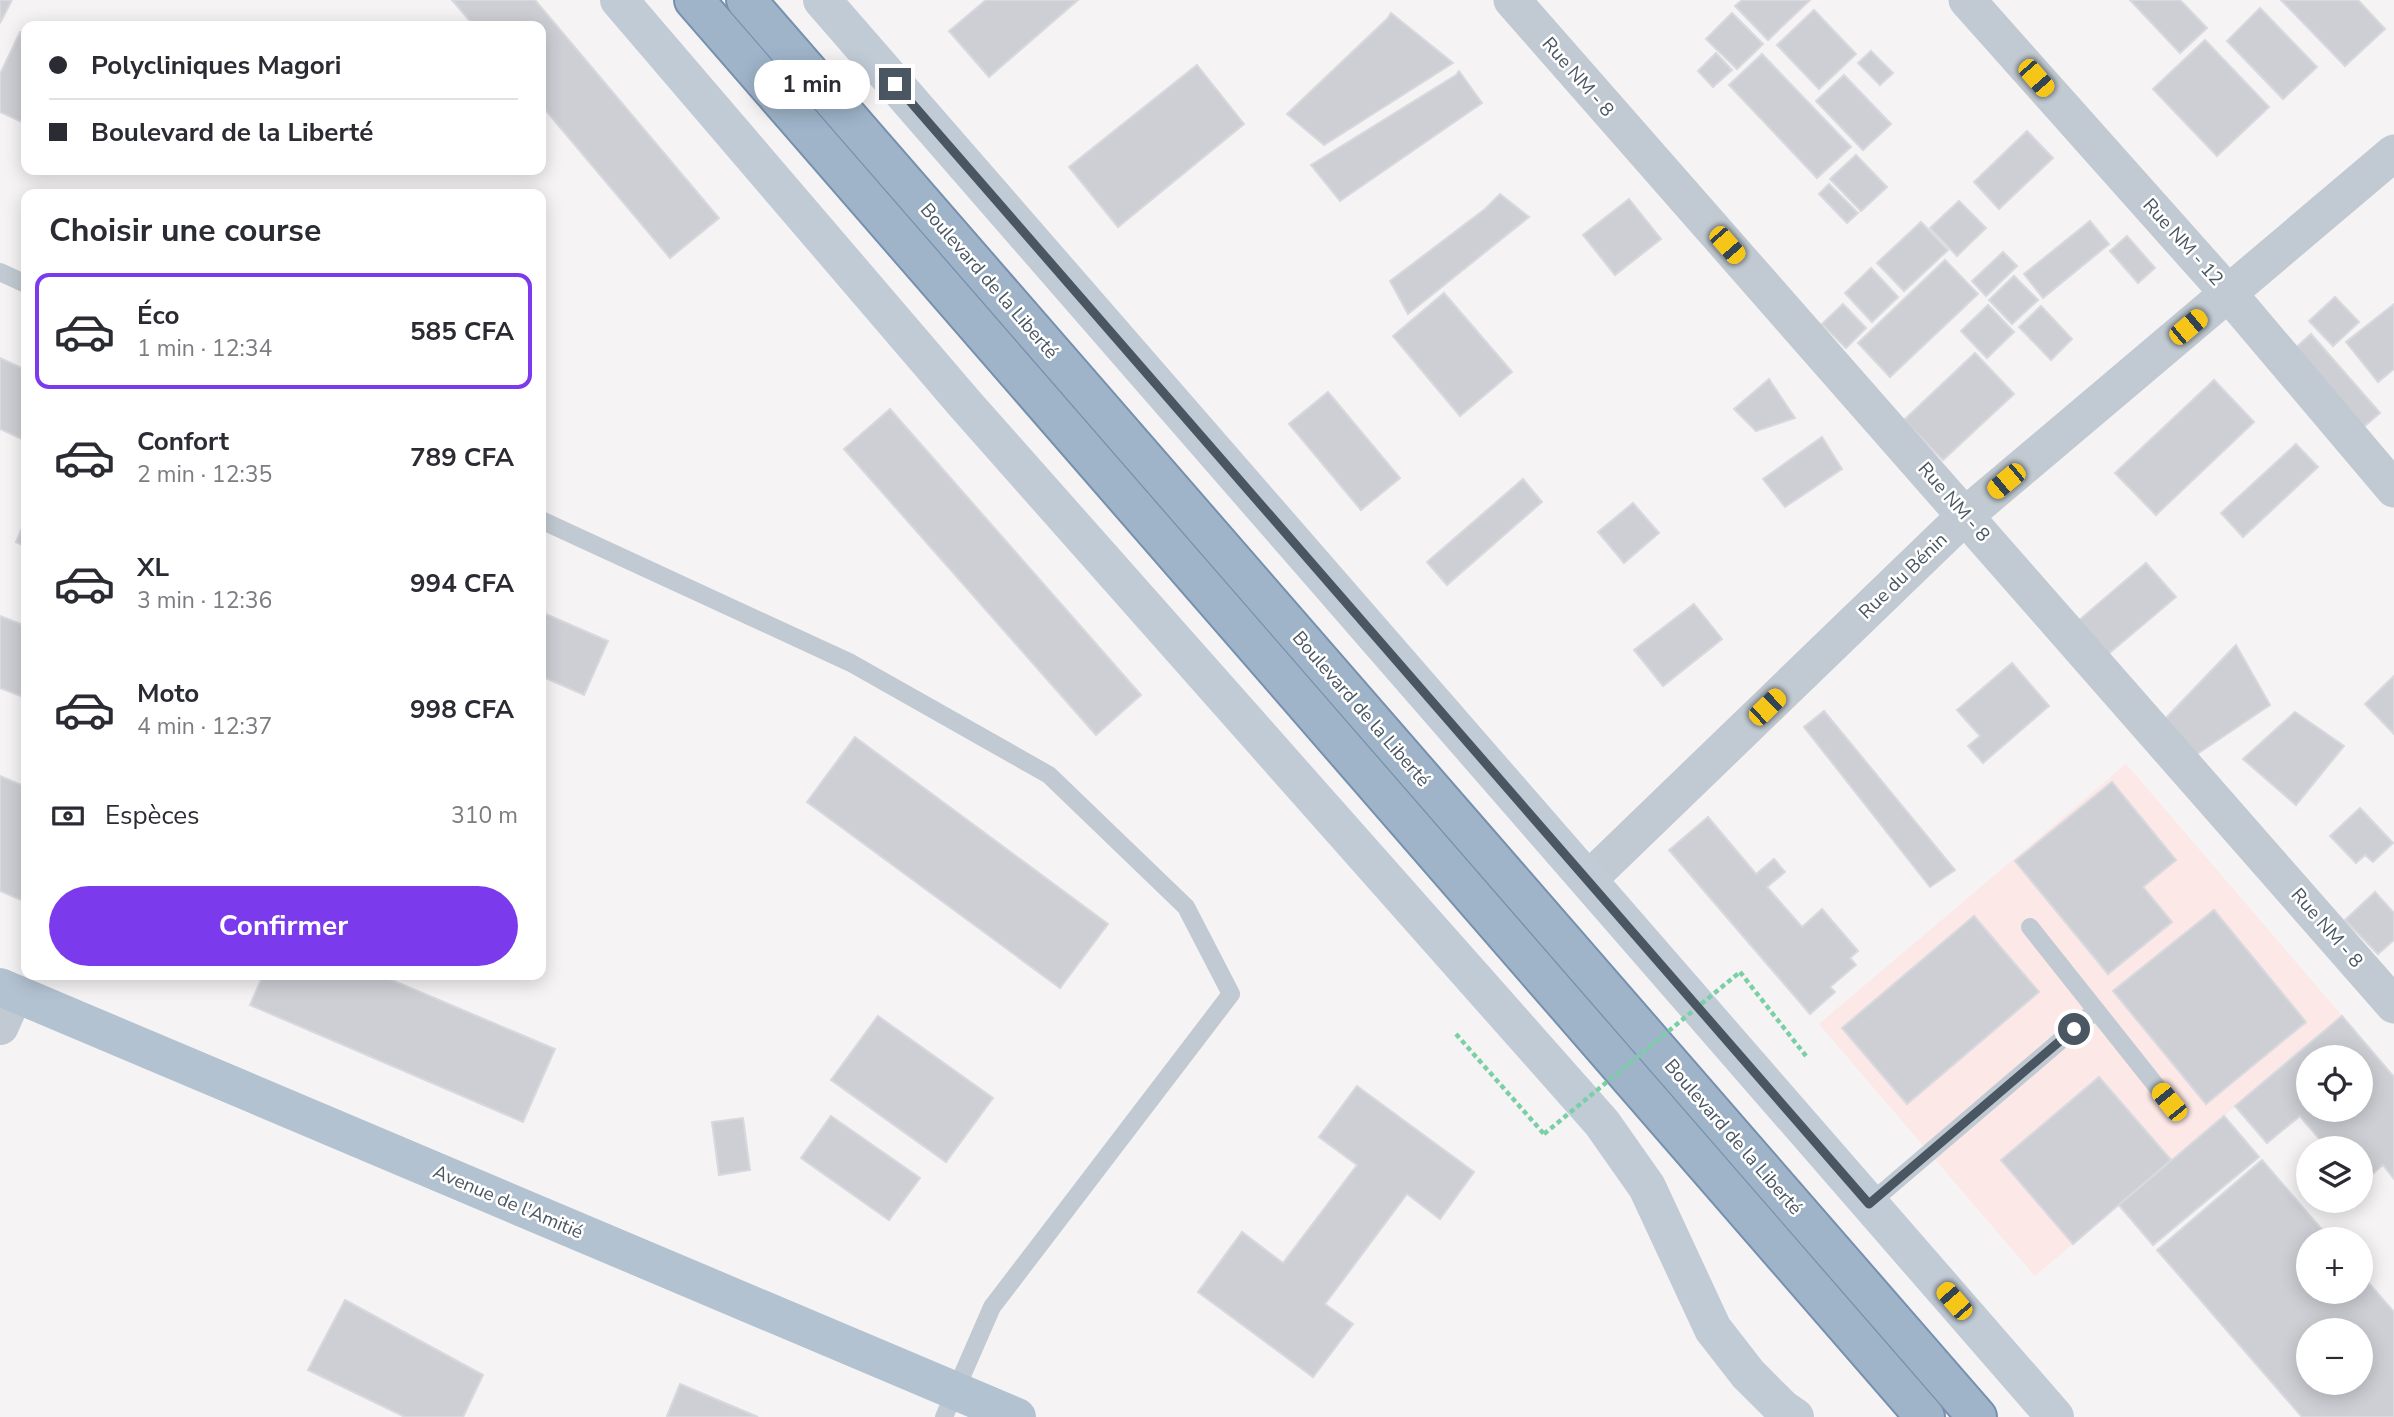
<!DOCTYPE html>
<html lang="fr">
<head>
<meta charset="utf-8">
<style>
  body { margin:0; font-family:"Nunito Sans",sans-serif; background:#f2f2f3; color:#2b2b33; height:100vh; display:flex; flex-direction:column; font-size:26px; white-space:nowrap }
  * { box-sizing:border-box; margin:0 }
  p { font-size:23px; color:#7c7c81 }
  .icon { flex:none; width:38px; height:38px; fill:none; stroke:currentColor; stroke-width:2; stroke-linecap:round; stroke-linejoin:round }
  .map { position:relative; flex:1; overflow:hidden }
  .panel { position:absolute; left:21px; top:189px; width:525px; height:791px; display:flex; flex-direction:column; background:#fff; border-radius:14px; box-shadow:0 4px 18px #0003 }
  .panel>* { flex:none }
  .banner { position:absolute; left:21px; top:21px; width:525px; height:154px; border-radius:14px; box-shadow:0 4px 18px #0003; display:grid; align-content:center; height:154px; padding:0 28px; background:#fff }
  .tools { position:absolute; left:2296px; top:1045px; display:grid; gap:14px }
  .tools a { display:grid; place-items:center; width:77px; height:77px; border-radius:50%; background:#fff; box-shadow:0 4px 18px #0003; font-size:35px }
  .end { position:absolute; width:32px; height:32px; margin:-16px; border:9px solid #4a5661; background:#fff; box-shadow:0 0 0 4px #fff }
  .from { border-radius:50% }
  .bubble { position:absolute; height:49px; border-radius:24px; background:#fff; box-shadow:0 4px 18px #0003; font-size:23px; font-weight:700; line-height:49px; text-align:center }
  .car { position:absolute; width:21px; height:42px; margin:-21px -10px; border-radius:9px; box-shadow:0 0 5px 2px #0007; background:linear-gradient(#f5c518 24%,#345 0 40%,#f5c518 0 76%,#345 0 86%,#f5c518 0) }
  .banner b { display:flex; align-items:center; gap:24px; height:66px; font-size:26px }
  .banner b+b { border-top:2px solid #e1e1e2 }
  .banner i { width:18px; height:18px; background:#2b2b33 }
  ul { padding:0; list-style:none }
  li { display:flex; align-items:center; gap:21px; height:116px; margin:0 14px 10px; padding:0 14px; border:4px solid transparent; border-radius:14px }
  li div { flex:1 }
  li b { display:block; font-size:26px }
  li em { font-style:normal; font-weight:700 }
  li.selected { border-color:#7c3aed }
  li>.icon { width:63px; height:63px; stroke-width:1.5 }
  h2 { padding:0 28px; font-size:32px; line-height:84px }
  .pay { display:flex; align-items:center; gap:18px; height:77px; padding:0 28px; font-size:26px }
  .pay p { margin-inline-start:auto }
  .cta { display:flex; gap:14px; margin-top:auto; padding:14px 28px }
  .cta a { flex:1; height:80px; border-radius:42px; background:#7c3aed; color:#fff; font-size:28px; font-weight:700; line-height:80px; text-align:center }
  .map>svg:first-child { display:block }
</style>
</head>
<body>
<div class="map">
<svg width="2394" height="1417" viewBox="0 0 2394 1417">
  <rect width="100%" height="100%" fill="#f5f3f3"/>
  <path fill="#fce8e6" d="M 2126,764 L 2342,1016 L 2035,1276 L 1819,1024 Z"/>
  <g fill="#cdcfd5" stroke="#d7d9de" stroke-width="2" fill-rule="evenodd">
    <path d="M 0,0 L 12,0 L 0,23 Z"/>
    <path d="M 452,0 L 535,0 L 719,218 L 670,258 L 541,105 L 541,26 L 474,26 Z"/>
    <path d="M 986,0 L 1078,0 L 989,77 L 949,31 Z"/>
    <path d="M 1742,0 L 1810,0 L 1768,40 L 1735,6 Z"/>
    <path d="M 2130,0 L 2180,0 L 2207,28 L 2180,53 Z"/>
    <path d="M 2281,0 L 2358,0 L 2385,29 L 2345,66 Z"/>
    <path d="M 2260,8 L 2317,67 L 2283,99 L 2227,41 Z"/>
    <path d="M 1814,10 L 1856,54 L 1819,89 L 1777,45 Z"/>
    <path d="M 1391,13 L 1453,63 L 1324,145 L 1287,114 L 1387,19 Z"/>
    <path d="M 1732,13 L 1763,44 L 1737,69 L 1706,39 Z"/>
    <path d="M 20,32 L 26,35 L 26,124 L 0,112 L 0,74 Z"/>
    <path d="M 2205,40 L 2269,107 L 2217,156 L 2153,89 Z"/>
    <path d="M 1871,51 L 1893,73 L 1880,85 L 1858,63 Z"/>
    <path d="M 1716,53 L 1732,70 L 1713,87 L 1698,71 Z"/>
    <path d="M 1762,54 L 1851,147 L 1817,178 L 1729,85 Z"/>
    <path d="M 1197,65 L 1244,124 L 1118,227 L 1069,167 Z"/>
    <path d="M 1459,71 L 1482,103 L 1340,201 L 1311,165 L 1456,75 Z"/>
    <path d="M 1844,75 L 1891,124 L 1863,150 L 1816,101 Z"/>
    <path d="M 2027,131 L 2053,158 L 1999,209 L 1974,182 Z"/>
    <path d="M 1856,155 L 1887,187 L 1861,211 L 1830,179 Z"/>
    <path d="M 1829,184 L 1858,213 L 1847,223 L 1819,194 Z"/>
    <path d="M 1500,194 L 1529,217 L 1408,314 L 1390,281 L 1485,209 Z"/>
    <path d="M 1629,199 L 1661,239 L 1615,275 L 1583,235 Z"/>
    <path d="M 1959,201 L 1986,228 L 1957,256 L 1930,228 Z"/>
    <path d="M 2090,221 L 2109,244 L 2043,298 L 2024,274 Z"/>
    <path d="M 1921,222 L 1948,250 L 1904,291 L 1877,263 Z"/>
    <path d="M 2127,236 L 2155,268 L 2138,283 L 2110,251 Z"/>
    <path d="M 2003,252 L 2017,266 L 1986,296 L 1972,281 Z"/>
    <path d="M 1945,260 L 1978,294 L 1890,377 L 1858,343 Z"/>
    <path d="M 1871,268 L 1898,297 L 1872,322 L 1845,293 Z"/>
    <path d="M 2014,276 L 2038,300 L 2012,324 L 1989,300 Z"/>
    <path d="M 1444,293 L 1512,372 L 1460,416 L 1393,336 Z"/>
    <path d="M 2335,297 L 2359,322 L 2333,346 L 2309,321 Z"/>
    <path d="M 1843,304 L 1866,328 L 1846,348 L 1822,324 Z"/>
    <path d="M 2394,304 L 2394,369 L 2378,382 L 2346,342 Z"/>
    <path d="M 1988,305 L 2014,332 L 1987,358 L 1961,331 Z"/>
    <path d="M 2041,306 L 2072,339 L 2051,360 L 2019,327 Z"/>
    <path d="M 2311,334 L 2380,413 L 2360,430 L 2291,352 Z"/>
    <path d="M 1975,353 L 2014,394 L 1943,460 L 1904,420 Z"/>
    <path d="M 0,358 L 26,370 L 26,441 L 0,429 Z"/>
    <path d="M 1769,379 L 1795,418 L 1756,431 L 1734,409 Z"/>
    <path d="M 2214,380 L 2254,422 L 2156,515 L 2115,473 Z"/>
    <path d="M 1328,392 L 1400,478 L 1361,510 L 1289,424 Z"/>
    <path d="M 890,409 L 1141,695 L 1096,735 L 844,449 Z"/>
    <path d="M 1822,437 L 1842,469 L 1785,507 L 1763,479 Z"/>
    <path d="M 2296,444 L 2318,467 L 2243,537 L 2221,513 Z"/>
    <path d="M 1523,479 L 1542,502 L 1447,585 L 1427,562 Z"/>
    <path d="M 1633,503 L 1659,533 L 1624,563 L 1598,532 Z"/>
    <path d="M 26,519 L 26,547 L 16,542 Z"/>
    <path d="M 2146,563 L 2176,597 L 2107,655 L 2078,621 Z"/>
    <path d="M 1694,604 L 1722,639 L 1663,686 L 1634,650 Z"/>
    <path d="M 541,612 L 608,641 L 584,695 L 541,676 Z"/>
    <path d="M 0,616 L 26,626 L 26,698 L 0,688 Z"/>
    <path d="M 2236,645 L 2270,705 L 2191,758 L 2166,718 Z"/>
    <path d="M 2012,663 L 2049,706 L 1983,763 L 1968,746 L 1980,736 L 1957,710 Z"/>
    <path d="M 2394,676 L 2394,734 L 2365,704 Z"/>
    <path d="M 1824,711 L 1955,870 L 1930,887 L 1804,727 Z"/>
    <path d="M 2295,712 L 2344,746 L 2296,805 L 2243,759 Z"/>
    <path d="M 855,737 L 1108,924 L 1060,988 L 807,802 Z"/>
    <path d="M 0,776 L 26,787 L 26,902 L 0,891 Z"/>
    <path d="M 2112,782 L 2176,860 L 2143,887 L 2172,922 L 2108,974 L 2015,861 Z"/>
    <path d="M 2360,808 L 2393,843 L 2373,862 L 2365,855 L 2356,863 L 2330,836 Z"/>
    <path d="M 1708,817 L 1756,874 L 1774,859 L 1785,872 L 1767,887 L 1802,927 L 1822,909 L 1858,951 L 1850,958 L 1856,965 L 1830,987 L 1835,992 L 1810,1014 L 1669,850 Z"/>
    <path d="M 2375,892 L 2394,913 L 2394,940 L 2378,954 L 2345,920 Z"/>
    <path d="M 2214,910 L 2306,1022 L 2206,1104 L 2113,991 Z"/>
    <path d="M 1974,916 L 2039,992 L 1907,1104 L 1842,1028 Z"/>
    <path d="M 263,975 L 380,975 L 555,1049 L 523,1122 L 250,1005 Z"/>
    <path d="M 878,1016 L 993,1098 L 946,1162 L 831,1080 Z"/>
    <path d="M 2342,1016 L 2394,1077 L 2394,1179 L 2383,1165 L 2361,1184 L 2361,1148 L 2327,1148 L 2300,1116 L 2267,1143 L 2235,1106 ZM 2308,1057 L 2361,1057 L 2361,1110 L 2308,1110 Z"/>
    <path d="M 2099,1077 L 2171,1160 L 2073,1244 L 2001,1160 Z"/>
    <path d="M 1357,1086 L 1474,1172 L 1440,1219 L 1407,1194 L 1325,1304 L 1353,1324 L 1313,1377 L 1198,1292 L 1242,1232 L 1283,1263 L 1357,1165 L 1319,1137 Z"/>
    <path d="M 831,1116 L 920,1178 L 889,1220 L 801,1158 Z"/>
    <path d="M 2224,1116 L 2259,1157 L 2153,1245 L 2119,1205 Z"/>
    <path d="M 743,1118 L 750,1170 L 719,1175 L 712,1122 Z"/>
    <path d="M 2262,1160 L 2330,1239 L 2308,1239 L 2308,1292 L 2361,1292 L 2361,1274 L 2394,1312 L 2394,1417 L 2302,1417 L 2157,1250 ZM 2308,1330 L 2361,1330 L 2361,1382 L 2308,1382 Z"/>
    <path d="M 345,1300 L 483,1375 L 463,1417 L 405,1417 L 308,1370 Z"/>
    <path d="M 680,1384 L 758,1417 L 670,1417 L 667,1416 Z"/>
  </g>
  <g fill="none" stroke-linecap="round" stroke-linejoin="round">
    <g stroke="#7690ad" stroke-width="42">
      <g id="trunk">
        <path d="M 694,0 L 1925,1417"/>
        <path d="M 746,0 L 1977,1417"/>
      </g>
    </g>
    <g stroke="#7ad0a6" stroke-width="4.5" stroke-dasharray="5 3.5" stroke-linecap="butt">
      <path d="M 1740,972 L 1806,1056"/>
      <path d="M 1456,1034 L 1544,1134"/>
    </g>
    <g stroke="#c1cad2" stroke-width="18">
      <path d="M 0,272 L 26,284"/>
      <path d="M 541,520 L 851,663 L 1049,775 L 1186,907 L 1231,994 L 992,1307 L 944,1417"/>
      <path d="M 2030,927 L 2169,1102"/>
      <path d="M 1869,1204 L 2095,1011"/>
    </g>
    <g stroke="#c1cad2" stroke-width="37">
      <path d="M 1512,0 L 2394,1005"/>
      <path d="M 1967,0 L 2228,293 L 2394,489"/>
      <path d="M 1588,880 L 1966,515 L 2394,153"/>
    </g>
    <path stroke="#c1cad2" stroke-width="38" d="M 0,1026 L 14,994"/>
    <g stroke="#c1cbd6" stroke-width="38">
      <path d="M 619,0 L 965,404 L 1602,1123 L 1647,1187 L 1713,1329 L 1748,1374 L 1782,1408 L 1795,1417"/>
      <path d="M 822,0 L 2055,1417"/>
    </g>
    <path stroke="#b3c2d1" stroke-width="38" d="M 0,987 L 1017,1417"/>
    <use href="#trunk" stroke="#9fb4c9" stroke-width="38"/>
    <path stroke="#7ad0a6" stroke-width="4.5" stroke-dasharray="5 3.5" stroke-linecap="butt" d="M 1544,1134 L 1740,972"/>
  </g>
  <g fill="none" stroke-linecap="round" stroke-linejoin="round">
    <path stroke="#4a5661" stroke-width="9" d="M 895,84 L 1869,1204 L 2074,1029"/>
  </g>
  <g text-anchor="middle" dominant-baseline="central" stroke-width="5" stroke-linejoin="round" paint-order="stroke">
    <g font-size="19" fill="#4a5661" stroke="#fff">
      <text transform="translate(1578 77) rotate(49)">Rue NM - 8</text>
      <text transform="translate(2183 242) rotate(48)">Rue NM - 12</text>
      <text transform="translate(989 281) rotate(49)">Boulevard de la Liberté</text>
      <text transform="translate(1954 502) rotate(49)">Rue NM - 8</text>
      <text transform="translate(1903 576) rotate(-44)">Rue du Bénin</text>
      <text transform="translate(1361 709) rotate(49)">Boulevard de la Liberté</text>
      <text transform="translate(2327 928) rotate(49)">Rue NM - 8</text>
      <text transform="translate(1733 1137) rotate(49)">Boulevard de la Liberté</text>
      <text transform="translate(508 1202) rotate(23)">Avenue de l'Amitié</text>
    </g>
  </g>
</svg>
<div class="tools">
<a><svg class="icon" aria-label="locate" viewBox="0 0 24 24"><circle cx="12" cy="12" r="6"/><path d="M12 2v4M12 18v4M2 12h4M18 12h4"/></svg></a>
<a><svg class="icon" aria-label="layers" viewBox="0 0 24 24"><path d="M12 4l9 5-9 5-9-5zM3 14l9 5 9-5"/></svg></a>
<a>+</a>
<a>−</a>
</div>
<i class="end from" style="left:2074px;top:1029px"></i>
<i class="end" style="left:895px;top:84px"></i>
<div class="bubble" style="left:754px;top:60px;width:116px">1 min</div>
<i class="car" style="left:2036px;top:78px;rotate:139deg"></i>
<i class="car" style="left:1727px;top:245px;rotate:139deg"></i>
<i class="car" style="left:2188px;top:327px;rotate:50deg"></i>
<i class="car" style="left:2006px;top:481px;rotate:230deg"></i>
<i class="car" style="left:1767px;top:707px;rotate:46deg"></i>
<i class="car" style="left:2169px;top:1102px;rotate:321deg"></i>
<i class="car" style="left:1954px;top:1301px;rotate:319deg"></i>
<div class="banner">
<b><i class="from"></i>Polycliniques Magori</b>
<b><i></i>Boulevard de la Liberté</b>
</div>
<section class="panel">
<h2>Choisir une course</h2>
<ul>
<li class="selected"><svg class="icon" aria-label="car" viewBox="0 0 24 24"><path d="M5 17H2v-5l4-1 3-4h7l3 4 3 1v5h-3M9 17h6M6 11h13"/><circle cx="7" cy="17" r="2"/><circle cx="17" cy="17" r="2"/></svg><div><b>Éco</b><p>1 min · 12:34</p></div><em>585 CFA</em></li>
<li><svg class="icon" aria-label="car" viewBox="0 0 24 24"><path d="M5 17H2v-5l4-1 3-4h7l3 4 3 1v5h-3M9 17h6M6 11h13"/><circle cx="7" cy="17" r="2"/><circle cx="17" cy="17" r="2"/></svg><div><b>Confort</b><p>2 min · 12:35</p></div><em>789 CFA</em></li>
<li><svg class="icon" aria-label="car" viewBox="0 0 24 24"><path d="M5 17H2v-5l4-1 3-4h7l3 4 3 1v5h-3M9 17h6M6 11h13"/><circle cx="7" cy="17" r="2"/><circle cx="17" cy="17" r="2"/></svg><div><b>XL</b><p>3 min · 12:36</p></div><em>994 CFA</em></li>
<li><svg class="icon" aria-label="car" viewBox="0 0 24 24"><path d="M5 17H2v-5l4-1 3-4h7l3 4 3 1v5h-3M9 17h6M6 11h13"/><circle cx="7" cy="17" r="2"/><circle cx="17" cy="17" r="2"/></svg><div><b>Moto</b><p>4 min · 12:37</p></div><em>998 CFA</em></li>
</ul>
<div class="pay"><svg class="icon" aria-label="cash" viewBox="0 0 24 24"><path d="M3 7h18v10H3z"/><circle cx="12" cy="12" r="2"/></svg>Espèces<p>310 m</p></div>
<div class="cta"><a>Confirmer</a></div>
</section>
</div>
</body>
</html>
